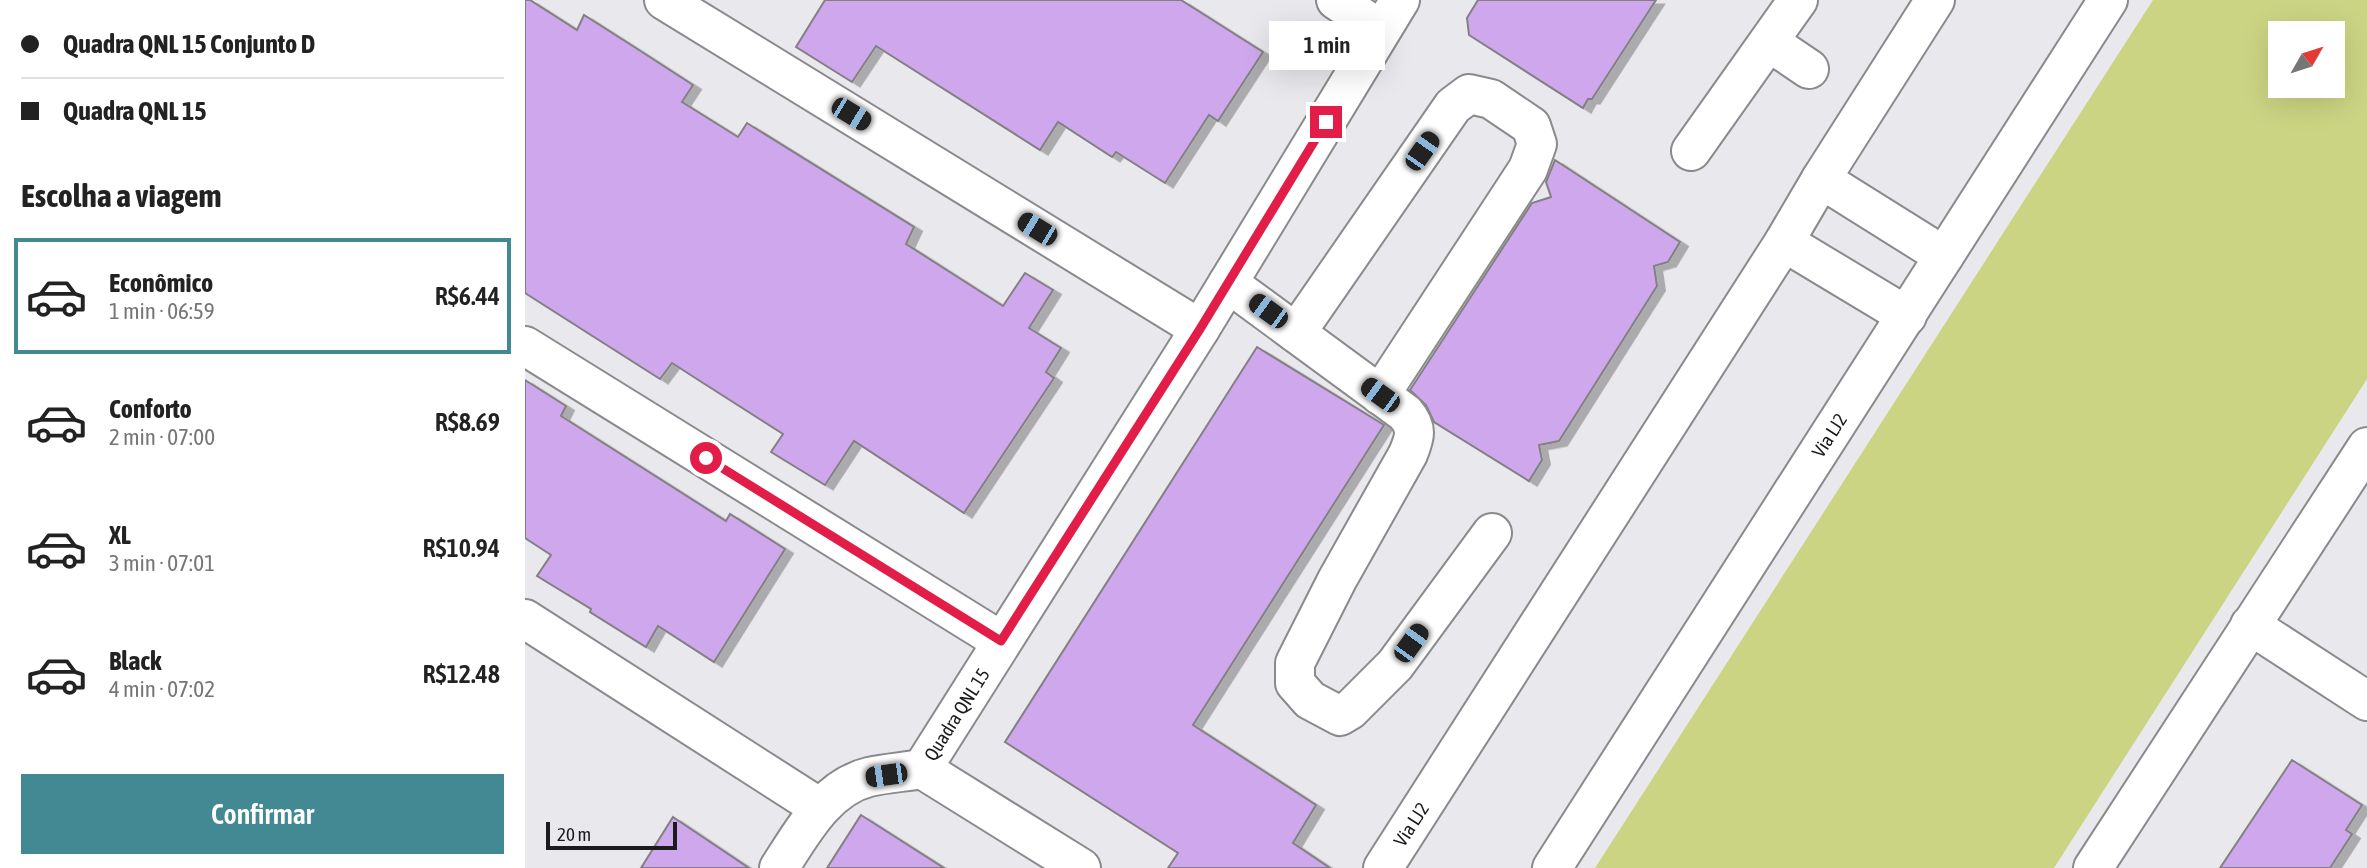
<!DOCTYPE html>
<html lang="pt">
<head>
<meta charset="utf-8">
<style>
  body { margin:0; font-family:"Asap Condensed",sans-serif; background:#f2f2f2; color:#222; height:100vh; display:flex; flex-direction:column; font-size:26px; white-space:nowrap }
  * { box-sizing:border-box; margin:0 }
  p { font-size:23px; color:#767676 }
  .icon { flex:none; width:38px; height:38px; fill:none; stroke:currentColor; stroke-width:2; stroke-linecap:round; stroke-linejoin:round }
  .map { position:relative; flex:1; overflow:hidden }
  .details { display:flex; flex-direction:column; background:#fff; width:525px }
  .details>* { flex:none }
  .guide { display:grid; align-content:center; height:154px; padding:0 21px; background:#fff }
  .needle { width:46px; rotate:51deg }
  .tools { position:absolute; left:1743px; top:21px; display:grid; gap:14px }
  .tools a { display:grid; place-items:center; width:77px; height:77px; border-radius:0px; background:#fff; box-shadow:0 7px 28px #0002; font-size:35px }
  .scale { position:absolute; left:21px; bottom:18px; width:131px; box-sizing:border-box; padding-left:7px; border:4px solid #1b1b1d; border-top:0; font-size:19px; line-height:24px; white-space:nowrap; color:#1b1b1d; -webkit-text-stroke:5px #e9e9ed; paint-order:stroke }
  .end { position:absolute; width:32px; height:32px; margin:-16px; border:9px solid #e11d48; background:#fff; box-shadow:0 0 0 4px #fff }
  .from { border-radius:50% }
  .bubble { position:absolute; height:49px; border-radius:0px; background:#fff; box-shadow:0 7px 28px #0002; font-size:23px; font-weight:600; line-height:49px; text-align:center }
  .car { position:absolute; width:21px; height:42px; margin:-21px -10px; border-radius:9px; box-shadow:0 0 5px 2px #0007; background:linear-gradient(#222 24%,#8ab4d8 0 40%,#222 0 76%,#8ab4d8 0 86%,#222 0) }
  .guide b { display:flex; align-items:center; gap:24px; height:66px; font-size:26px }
  .guide b+b { border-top:2px solid #e0e0e0 }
  .guide i { width:18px; height:18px; background:#222 }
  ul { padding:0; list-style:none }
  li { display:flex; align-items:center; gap:21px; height:116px; margin:0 14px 10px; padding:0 7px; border:4px solid transparent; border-radius:0px }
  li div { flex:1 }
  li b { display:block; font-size:26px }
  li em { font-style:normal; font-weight:600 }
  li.current { border-color:#438994 }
  li>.icon { width:63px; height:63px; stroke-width:1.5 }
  h2 { padding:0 21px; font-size:32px; line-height:84px }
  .button { display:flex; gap:14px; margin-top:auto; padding:14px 21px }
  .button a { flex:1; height:80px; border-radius:0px; background:#438994; color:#fff; font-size:28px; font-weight:600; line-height:80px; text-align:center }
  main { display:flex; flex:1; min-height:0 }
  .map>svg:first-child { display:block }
</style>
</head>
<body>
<main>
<section class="details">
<div class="guide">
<b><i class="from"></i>Quadra QNL 15 Conjunto D</b>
<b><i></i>Quadra QNL 15</b>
</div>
<h2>Escolha a viagem</h2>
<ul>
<li class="current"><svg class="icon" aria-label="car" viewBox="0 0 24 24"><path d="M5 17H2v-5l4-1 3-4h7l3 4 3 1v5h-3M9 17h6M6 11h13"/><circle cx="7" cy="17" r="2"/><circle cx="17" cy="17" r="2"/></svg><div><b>Econômico</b><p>1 min · 06:59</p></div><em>R$6.44</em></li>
<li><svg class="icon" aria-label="car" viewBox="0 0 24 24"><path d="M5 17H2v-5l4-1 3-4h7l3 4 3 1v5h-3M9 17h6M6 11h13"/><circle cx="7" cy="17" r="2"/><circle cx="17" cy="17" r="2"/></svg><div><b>Conforto</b><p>2 min · 07:00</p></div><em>R$8.69</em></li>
<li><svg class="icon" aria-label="car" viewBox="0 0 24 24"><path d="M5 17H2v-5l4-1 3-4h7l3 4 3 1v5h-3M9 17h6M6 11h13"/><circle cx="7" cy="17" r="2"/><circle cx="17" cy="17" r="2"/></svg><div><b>XL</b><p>3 min · 07:01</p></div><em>R$10.94</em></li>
<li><svg class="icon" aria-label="car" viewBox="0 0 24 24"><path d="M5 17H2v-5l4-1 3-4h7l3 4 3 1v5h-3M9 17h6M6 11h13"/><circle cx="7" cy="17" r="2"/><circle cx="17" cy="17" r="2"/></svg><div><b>Black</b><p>4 min · 07:02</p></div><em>R$12.48</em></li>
</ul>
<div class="button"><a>Confirmar</a></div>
</section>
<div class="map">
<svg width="1842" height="868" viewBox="0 0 1842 868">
  <defs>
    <filter id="shadow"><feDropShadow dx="8" dy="4.5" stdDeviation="0" flood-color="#0004"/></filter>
  </defs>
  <rect width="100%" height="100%" fill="#e9e9ed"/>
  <path fill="#cbd483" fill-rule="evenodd" d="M 1628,0 L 1842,0 L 1842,379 L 1529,868 L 1070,868 ZM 1755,33 L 1808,33 L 1808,86 L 1755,86 Z"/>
  <g fill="#cfa7ed" stroke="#828083" stroke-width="2" filter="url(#shadow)">
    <path d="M 0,0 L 5,0 L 52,30 L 59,15 L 114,50 L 168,85 L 157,102 L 213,137 L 222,123 L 389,227 L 381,244 L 478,306 L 500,273 L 528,290 L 504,328 L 536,348 L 521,372 L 529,378 L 439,513 L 329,441 L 300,485 L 246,452 L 258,434 L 175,381 L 147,363 L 135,379 L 0,293 Z"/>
    <path d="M 300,0 L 656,0 L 738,52 L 693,121 L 684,115 L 640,183 L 591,152 L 587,157 L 533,122 L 515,150 L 351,46 L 327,82 L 271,47 Z"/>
    <path d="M 953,0 L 1131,0 L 1067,99 L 1063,99 L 1058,108 L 944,35 L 942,18 Z"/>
    <path d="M 1030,160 L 1155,242 L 1143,262 L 1129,266 L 1132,286 L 1034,441 L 1014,445 L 1017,460 L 1004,481 L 909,422 L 901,405 L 885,390 L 1007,203 L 1026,197 L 1021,182 Z"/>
    <path d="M 732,347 L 859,425 L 668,725 L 791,805 L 768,843 L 805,868 L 643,868 L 653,853 L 480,742 Z"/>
    <path d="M 0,380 L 41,406 L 36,416 L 201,521 L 205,514 L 260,549 L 189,662 L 133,626 L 121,647 L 65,612 L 66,609 L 12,576 L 26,555 L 0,538 Z"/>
    <path d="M 1767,760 L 1837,805 L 1821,830 L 1827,834 L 1805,868 L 1695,868 Z"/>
    <path d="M 336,815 L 419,868 L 302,868 Z"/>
    <path d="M 148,817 L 224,868 L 116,868 Z"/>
  </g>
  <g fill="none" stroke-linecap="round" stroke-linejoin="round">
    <g stroke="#8a8a8d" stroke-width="42">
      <g id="minor">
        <path d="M 139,0 L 675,329"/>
        <path d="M 811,0 L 856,30"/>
        <path d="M 1244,42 L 1284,69"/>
        <path d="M 1166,151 L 1273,0"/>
        <path d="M 703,283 L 880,413 C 893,428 890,437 883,454 L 812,580 L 770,663 L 770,683 L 785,700 L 815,716 L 825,710 L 870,665 L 967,533"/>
        <path d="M 771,333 L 928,106 L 944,94 L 966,99 L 1006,126 L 1012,144 L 1003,169 L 855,395"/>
        <path d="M 0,346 L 476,641"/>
        <path d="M 0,619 L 295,808"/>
        <path d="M 1725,625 L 1842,701"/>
        <path d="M 254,868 C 277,833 300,788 344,777 C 361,773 380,772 397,769"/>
        <path id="s1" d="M 556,868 L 397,769 L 675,329 L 875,0"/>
        <path d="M 1568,868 L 1842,447"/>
      </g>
    </g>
    <g stroke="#8a8a8d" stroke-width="42">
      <g id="major">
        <path d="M 1296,179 L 1419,256"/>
        <path d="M 1259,242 L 1382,316"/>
        <path id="s2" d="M 858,868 L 1259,242 L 1296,179 L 1410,0"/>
        <path id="s3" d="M 1027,868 L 1583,0"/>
      </g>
    </g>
    <use href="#minor" stroke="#fff" stroke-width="38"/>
    <use href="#major" stroke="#fff" stroke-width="38"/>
  </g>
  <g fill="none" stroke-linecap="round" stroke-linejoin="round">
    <path stroke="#e11d48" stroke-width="9" d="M 181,458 L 476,641 L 675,329 L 801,122"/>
  </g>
  <g text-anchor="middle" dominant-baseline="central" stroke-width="5" stroke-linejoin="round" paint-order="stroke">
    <g font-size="19" fill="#1b1b1d" stroke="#e9e9ed">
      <text stroke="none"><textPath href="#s3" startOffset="514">Via LJ2</textPath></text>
      <text stroke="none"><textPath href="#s1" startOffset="252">Quadra QNL 15</textPath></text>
      <text stroke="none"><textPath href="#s2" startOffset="52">Via LJ2</textPath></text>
    </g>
  </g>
</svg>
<div class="tools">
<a><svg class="needle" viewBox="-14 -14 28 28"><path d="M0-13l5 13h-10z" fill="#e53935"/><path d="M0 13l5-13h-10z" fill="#767676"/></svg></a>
</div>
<div class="scale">20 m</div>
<i class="end from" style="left:181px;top:458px"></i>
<i class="end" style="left:801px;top:122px"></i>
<div class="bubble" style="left:744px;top:21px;width:116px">1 min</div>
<i class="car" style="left:326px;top:114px;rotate:121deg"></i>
<i class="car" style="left:897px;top:151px;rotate:35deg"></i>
<i class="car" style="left:512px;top:229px;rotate:301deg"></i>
<i class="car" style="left:743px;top:311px;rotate:306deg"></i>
<i class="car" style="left:855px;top:395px;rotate:306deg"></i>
<i class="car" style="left:886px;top:643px;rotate:36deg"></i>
<i class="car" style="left:361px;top:775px;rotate:262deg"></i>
</div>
</main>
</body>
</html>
